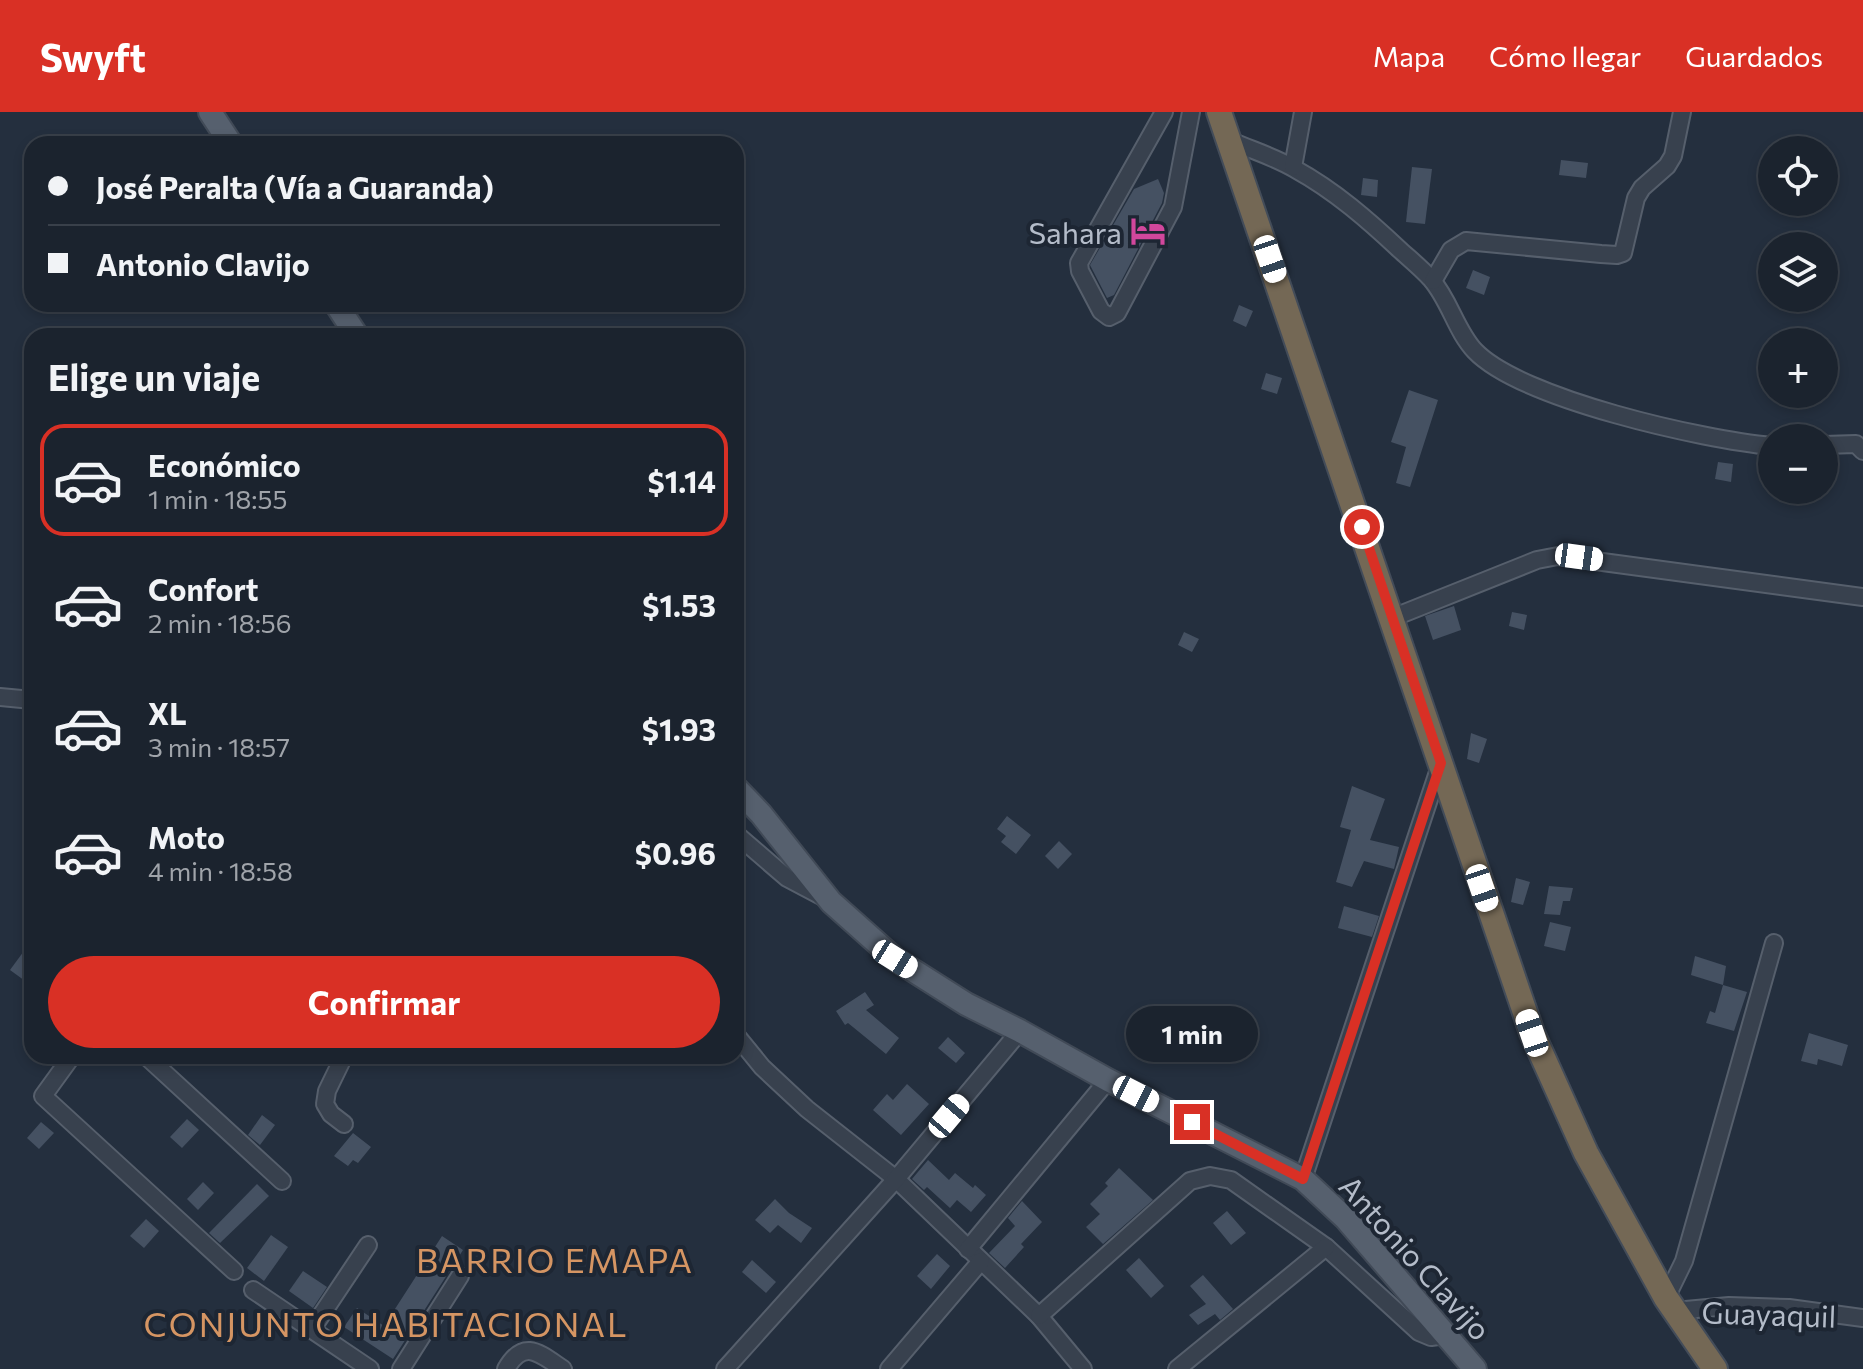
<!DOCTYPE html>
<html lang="es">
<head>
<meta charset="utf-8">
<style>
  body { margin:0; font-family:Commissioner,sans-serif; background:#282f3a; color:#f1f3f6; height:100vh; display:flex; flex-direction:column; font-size:30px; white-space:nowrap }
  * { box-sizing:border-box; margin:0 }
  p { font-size:26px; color:#a0a4aa }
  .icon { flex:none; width:44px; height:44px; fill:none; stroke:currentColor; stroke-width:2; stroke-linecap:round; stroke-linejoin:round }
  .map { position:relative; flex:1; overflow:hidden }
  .sheet { position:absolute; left:24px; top:216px; width:720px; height:736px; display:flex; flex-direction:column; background:#1b232e; border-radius:24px; box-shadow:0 4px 12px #0003,0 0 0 2px #39404a }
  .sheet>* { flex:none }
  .banner { position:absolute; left:24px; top:24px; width:720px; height:176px; border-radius:24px; box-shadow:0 4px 12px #0003,0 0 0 2px #39404a; display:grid; align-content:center; height:176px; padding:0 24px; background:#1b232e }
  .buttons { position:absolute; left:1758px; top:24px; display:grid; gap:16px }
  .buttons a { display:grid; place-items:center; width:80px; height:80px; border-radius:50%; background:#1b232e; box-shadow:0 4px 12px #0003,0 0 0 2px #39404a; font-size:40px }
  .end { position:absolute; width:36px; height:36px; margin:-18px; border:10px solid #d93025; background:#fff; box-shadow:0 0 0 4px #fff }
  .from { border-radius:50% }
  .bubble { position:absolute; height:56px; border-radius:28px; background:#1b232e; box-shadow:0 4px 12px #0003,0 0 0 2px #39404a; font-size:26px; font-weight:700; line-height:56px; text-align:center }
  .car { position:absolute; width:24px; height:48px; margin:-24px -12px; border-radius:10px; box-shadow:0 0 6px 2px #0007; background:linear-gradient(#fff 24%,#345 0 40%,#fff 0 76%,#345 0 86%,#fff 0) }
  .banner b { display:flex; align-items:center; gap:28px; height:76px; font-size:30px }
  .banner b+b { border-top:2px solid #39404a }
  .banner i { width:20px; height:20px; background:#f1f3f6 }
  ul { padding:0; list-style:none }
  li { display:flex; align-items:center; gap:24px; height:112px; margin:0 16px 12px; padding:0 8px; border:4px solid transparent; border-radius:24px }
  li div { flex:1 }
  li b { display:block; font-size:30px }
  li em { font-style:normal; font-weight:700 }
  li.selected { border-color:#d93025 }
  li>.icon { width:72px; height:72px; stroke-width:1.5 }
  h2 { padding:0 24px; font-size:36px; line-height:96px }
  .primary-button { display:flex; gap:16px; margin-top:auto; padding:16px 24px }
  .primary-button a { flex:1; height:92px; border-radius:48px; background:#d93025; color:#fff; font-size:32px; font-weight:700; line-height:92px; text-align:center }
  header { display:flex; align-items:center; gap:48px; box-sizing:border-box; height:112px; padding:0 40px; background:#d93025; color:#fff }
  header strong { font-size:38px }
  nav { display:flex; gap:44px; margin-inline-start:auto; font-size:28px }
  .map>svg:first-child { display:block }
</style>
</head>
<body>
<header>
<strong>Swyft</strong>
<nav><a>Mapa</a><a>Cómo llegar</a><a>Guardados</a></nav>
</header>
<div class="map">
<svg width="1863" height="1257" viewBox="0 0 1863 1257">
  <rect width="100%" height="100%" fill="#242f3e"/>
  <g fill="#455162">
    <path d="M 1561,48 L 1588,51 L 1586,66 L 1559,63 Z"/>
    <path d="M 1412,55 L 1432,57 L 1425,112 L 1406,110 Z"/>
    <path d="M 1363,66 L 1378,68 L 1377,85 L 1361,83 Z"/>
    <path d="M 1158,67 L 1164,81 L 1162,91 L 1114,183 L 1107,186 L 1090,153 L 1134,77 Z"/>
    <path d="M 1473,158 L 1490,165 L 1484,183 L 1466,176 Z"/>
    <path d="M 1239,193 L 1253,199 L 1246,215 L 1233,209 Z"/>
    <path d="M 1266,261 L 1282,266 L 1277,282 L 1261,277 Z"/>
    <path d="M 1409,278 L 1438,288 L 1410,375 L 1396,371 L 1406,335 L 1391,330 Z"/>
    <path d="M 1718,350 L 1733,352 L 1731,370 L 1715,367 Z"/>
    <path d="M 1454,494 L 1461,518 L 1433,528 L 1425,504 Z"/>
    <path d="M 1512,500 L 1527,503 L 1524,518 L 1509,514 Z"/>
    <path d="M 1184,520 L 1199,527 L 1192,540 L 1178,533 Z"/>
    <path d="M 1471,621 L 1487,627 L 1479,651 L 1467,647 Z"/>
    <path d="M 1352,674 L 1385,687 L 1370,728 L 1399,735 L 1394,757 L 1364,749 L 1352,775 L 1336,770 L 1351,718 L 1340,715 Z"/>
    <path d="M 1007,704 L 1031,723 L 1016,742 L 1001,730 L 1006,724 L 997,717 Z"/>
    <path d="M 1059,729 L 1072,742 L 1058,757 L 1045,744 Z"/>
    <path d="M 1516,766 L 1530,770 L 1523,793 L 1511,790 Z"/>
    <path d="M 1549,774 L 1573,776 L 1570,789 L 1563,789 L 1560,803 L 1544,802 Z"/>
    <path d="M 1344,794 L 1379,804 L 1372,825 L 1338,816 Z"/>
    <path d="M 1550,810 L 1571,815 L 1565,839 L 1544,834 Z"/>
    <path d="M 32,828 L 32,874 L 10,858 Z"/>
    <path d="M 1695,844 L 1726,854 L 1723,873 L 1691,863 Z"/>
    <path d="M 1723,873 L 1747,880 L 1734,919 L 1706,911 L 1710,899 L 1715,901 Z"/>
    <path d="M 865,880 L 874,893 L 866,898 L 899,926 L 886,942 L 848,911 L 845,913 L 836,899 Z"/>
    <path d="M 1809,921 L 1848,933 L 1842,954 L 1818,947 L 1817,953 L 1801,949 Z"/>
    <path d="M 948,925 L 965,941 L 956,951 L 938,936 Z"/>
    <path d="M 907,972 L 929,992 L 901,1023 L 873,998 L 887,982 L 893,988 Z"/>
    <path d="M 262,1003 L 275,1013 L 260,1033 L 248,1023 Z"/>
    <path d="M 187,1007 L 199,1018 L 182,1036 L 170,1025 Z"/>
    <path d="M 41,1010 L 54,1021 L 39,1037 L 27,1026 Z"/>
    <path d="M 353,1021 L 371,1035 L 358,1051 L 353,1048 L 348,1054 L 334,1044 Z"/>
    <path d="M 928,1048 L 949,1068 L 955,1061 L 973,1076 L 975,1073 L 986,1083 L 971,1100 L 957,1088 L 950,1096 L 927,1075 L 924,1078 L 912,1067 Z"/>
    <path d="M 1119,1056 L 1153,1088 L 1103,1132 L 1086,1115 L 1100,1102 L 1090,1092 L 1108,1074 L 1105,1071 Z"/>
    <path d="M 203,1070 L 214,1081 L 198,1098 L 187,1087 Z"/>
    <path d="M 257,1072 L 269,1084 L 220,1131 L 209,1121 Z"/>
    <path d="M 775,1087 L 789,1101 L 812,1116 L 801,1131 L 778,1113 L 770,1121 L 755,1108 Z"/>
    <path d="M 1022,1089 L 1042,1110 L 1021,1132 L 1024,1135 L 1005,1156 L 989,1141 L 1015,1114 L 1008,1106 Z"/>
    <path d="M 1227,1099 L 1246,1121 L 1231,1133 L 1213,1111 Z"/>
    <path d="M 146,1107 L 159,1119 L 144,1136 L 130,1124 Z"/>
    <path d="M 271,1123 L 288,1135 L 264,1169 L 247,1156 Z"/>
    <path d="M 442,1124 L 463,1138 L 393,1247 L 344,1215 L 357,1196 L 384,1214 Z"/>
    <path d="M 937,1142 L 950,1154 L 931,1177 L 917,1164 Z"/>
    <path d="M 1139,1146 L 1164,1174 L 1151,1186 L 1126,1158 Z"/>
    <path d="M 752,1148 L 776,1170 L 766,1181 L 742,1160 Z"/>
    <path d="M 303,1159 L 327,1175 L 313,1196 L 289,1179 Z"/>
    <path d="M 1203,1163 L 1233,1197 L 1220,1208 L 1215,1202 L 1198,1213 L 1189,1203 L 1206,1192 L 1190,1174 Z"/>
  </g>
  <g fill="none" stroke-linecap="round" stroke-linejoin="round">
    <g stroke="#565f6c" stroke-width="20">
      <g id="minor">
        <path d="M 1164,0 L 1079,151 L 1080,159 L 1101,199 L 1109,205 L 1117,201 L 1173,95 L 1191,0"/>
        <path d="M 1229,28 C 1251,38 1275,45 1295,57 C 1335,79 1368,108 1400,138 C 1411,148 1422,157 1431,167 C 1450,189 1456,219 1475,239 C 1521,287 1704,328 1772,334"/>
        <path d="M 1293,55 L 1303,0"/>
        <path d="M 1433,169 L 1451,138 L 1466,129 L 1601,142 L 1617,143 L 1623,141 L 1636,86 L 1642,76 L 1667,54 L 1673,44 L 1682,0"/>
        <path d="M 1824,333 L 1856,332 L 1863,339"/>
        <path d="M 1392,506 L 1537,448 L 1558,444 L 1863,485"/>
        <path d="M 0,585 L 32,588"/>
        <path d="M 736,722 L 787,766 L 823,785"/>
        <path d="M 736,923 L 762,955 L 807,997 L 896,1067 L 1039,1204 L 1083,1257"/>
        <path d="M 72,944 L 43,984 L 234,1159"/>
        <path d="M 146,944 L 282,1069"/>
        <path d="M 344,944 L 327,979 L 325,992 L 331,1002 L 344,1012"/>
        <path d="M 1303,1067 L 1441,651"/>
        <path d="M 968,1137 L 1108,968"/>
        <path d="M 253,1178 L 370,1257"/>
        <path d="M 1666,1186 L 1684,1149 L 1774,831"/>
        <path d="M 1675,1199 L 1729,1194 L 1789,1196 L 1863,1206"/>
        <path d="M 1039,1204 L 1190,1069 L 1210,1064 L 1231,1068 L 1326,1135 L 1419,1220 L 1431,1225 L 1445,1223"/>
        <path d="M 312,1217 L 368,1133"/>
        <path d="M 401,1257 L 460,1164"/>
        <path d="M 506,1257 C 524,1226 539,1241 563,1257"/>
        <path d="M 725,1257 L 896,1067 L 1020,919"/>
        <path d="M 889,1257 L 981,1149"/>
        <path d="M 1177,1257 L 1326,1135"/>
      </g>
    </g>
    <g stroke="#414a57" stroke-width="26">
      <g id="major">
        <path d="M 210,0 L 231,32"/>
        <path d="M 336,192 L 357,224"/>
        <path d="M 736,676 L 761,702 L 831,790 L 895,847 L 966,892 L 1020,919 L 1108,968 L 1303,1067 L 1346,1107 L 1475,1257"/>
      </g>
    </g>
    <g stroke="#434c59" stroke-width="28">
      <path id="highway" d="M 1219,0 L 1532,921 L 1586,1041 L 1666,1186 L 1715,1257"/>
    </g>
    <use href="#minor" stroke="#38414e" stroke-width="16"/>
    <use href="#major" stroke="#56606e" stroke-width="22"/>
    <use href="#highway" stroke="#746855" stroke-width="24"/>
  </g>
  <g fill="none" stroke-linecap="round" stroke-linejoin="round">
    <path stroke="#d93025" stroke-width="10" d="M 1192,1010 L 1303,1067 L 1441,651 L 1362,415"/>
  </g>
  <defs>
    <g id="hotel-bare" transform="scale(2.76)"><path d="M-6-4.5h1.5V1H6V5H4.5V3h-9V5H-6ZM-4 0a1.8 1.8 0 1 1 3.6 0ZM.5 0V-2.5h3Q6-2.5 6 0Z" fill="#d1479c" stroke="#1d2633" stroke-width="2.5" paint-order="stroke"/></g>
  </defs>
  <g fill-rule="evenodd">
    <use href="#hotel-bare" x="1148" y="119"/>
  </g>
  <g text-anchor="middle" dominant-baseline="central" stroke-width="8" stroke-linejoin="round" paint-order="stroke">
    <g font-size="30" fill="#b4bcc9" stroke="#1d2633" text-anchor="end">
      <text x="1122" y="119">Sahara</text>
    </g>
    <g font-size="30" fill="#b4bcc9" stroke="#1d2633">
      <text transform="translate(1416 1145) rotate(48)">Antonio Clavijo</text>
      <text transform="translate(1769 1201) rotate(2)">Guayaquil</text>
    </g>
    <g font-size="34" letter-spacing="2" fill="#d59563" stroke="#1d2633">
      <text x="555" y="1147">BARRIO EMAPA</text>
      <text x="386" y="1211">CONJUNTO HABITACIONAL</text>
    </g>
  </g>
</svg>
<div class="buttons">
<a><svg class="icon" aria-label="locate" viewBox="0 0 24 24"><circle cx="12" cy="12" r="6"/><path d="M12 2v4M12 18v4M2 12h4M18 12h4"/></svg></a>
<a><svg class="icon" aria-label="layers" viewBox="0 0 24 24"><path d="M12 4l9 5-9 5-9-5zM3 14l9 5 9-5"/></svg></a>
<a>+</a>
<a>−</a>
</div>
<i class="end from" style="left:1362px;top:415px"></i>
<i class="end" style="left:1192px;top:1010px"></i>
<div class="bubble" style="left:1126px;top:894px;width:132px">1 min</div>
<i class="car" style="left:1270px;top:147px;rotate:161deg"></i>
<i class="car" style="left:1579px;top:445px;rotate:98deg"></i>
<i class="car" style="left:1482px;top:776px;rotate:161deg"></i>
<i class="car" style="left:895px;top:847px;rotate:122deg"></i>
<i class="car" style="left:1532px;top:921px;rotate:341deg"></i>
<i class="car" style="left:1136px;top:982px;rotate:117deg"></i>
<i class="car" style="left:949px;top:1004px;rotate:40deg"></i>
<div class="banner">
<b><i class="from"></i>José Peralta (Vía a Guaranda)</b>
<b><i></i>Antonio Clavijo</b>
</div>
<section class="sheet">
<h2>Elige un viaje</h2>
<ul>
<li class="selected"><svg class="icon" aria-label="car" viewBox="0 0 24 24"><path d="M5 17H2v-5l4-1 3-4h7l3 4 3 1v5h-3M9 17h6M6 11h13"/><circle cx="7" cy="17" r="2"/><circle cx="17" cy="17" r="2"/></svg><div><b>Económico</b><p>1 min · 18:55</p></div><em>$1.14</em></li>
<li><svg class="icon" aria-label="car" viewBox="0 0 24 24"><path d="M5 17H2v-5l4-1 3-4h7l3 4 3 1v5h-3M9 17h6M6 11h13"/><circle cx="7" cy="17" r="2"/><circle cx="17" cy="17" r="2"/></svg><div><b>Confort</b><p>2 min · 18:56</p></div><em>$1.53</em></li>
<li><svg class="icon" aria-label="car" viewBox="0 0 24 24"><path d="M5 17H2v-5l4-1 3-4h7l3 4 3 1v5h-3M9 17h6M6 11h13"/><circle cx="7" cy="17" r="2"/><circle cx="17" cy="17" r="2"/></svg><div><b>XL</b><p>3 min · 18:57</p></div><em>$1.93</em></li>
<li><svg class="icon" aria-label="car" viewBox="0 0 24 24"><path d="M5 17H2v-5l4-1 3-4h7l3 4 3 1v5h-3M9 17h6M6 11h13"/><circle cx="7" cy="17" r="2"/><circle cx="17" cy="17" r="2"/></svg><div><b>Moto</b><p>4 min · 18:58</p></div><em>$0.96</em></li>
</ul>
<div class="primary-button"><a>Confirmar</a></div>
</section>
</div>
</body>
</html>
